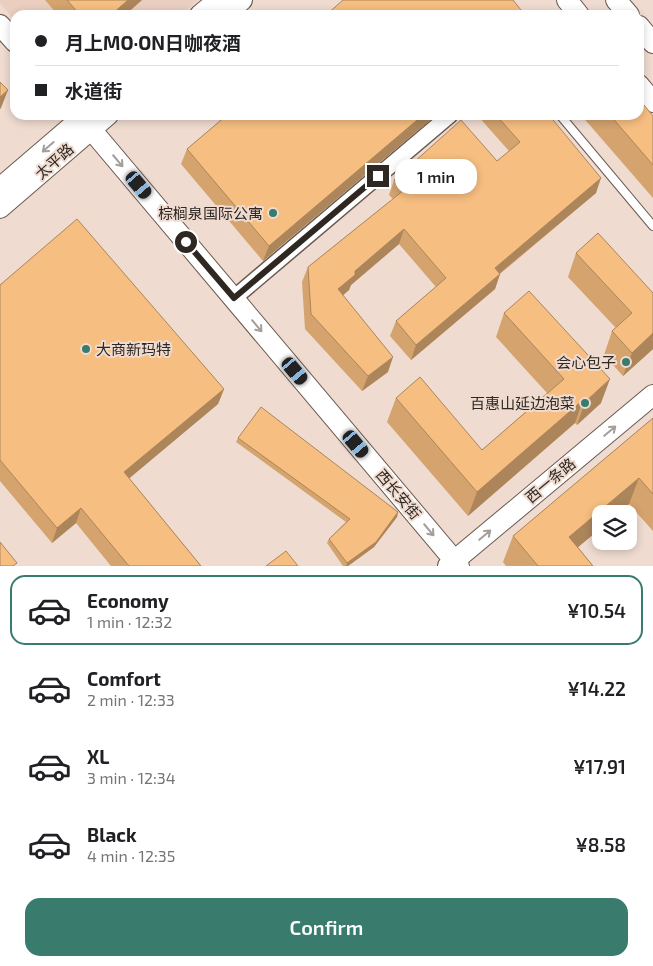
<!DOCTYPE html>
<html lang="en">
<head>
<meta charset="utf-8">
<style>
  body { margin:0; font-family:"Exo 2","Noto Sans SC",sans-serif; background:#f6f6f6; color:#202124; height:100vh; display:flex; flex-direction:column; font-size:19px; white-space:nowrap }
  * { box-sizing:border-box; margin:0 }
  p { font-size:16px; color:#757577 }
  .icon { flex:none; width:28px; height:28px; fill:none; stroke:currentColor; stroke-width:2; stroke-linecap:round; stroke-linejoin:round }
  .map { position:relative; height:566px; overflow:hidden }
  .drawer { display:flex; flex-direction:column; background:#fff; flex:1 }
  .drawer>* { flex:none }
  .banner { position:absolute; left:10px; top:10px; width:634px; height:110px; border-radius:15px; box-shadow:0 2px 8px #0003; display:grid; align-content:center; height:110px; padding:0 25px; background:#fff }
  .controls { position:absolute; left:592px; top:505px; display:grid; gap:10px }
  .controls a { display:grid; place-items:center; width:45px; height:45px; border-radius:10px; background:#fff; box-shadow:0 2px 8px #0003; font-size:25px }
  .end { position:absolute; width:22px; height:22px; margin:-11px; border:6px solid #2e2722; background:#fff; box-shadow:0 0 0 2px #fff }
  .from { border-radius:50% }
  .bubble { position:absolute; height:35px; border-radius:15px; background:#fff; box-shadow:0 2px 8px #0003; font-size:16px; font-weight:600; line-height:35px; text-align:center }
  .car { position:absolute; width:15px; height:30px; margin:-15px -8px; border-radius:6px; box-shadow:0 0 4px 1px #0007; background:linear-gradient(#222 24%,#8ab4d8 0 40%,#222 0 76%,#8ab4d8 0 86%,#222 0) }
  .banner b { display:flex; align-items:center; gap:18px; height:48px; font-size:19px }
  .banner b+b { border-top:1px solid #e0e0e0 }
  .banner i { width:12px; height:12px; background:#202124 }
  ul { padding:9px 0 0; list-style:none }
  li { display:flex; align-items:center; gap:15px; height:70px; margin:0 10px 8px; padding:0 15px; border:2px solid transparent; border-radius:15px }
  li div { flex:1 }
  li b { display:block; font-size:19px }
  li em { font-style:normal; font-weight:600 }
  li.active { border-color:#397c6e }
  li>.icon { width:45px; height:45px; stroke-width:1.5 }
  .cta { display:flex; gap:10px; margin-top:auto; padding:10px 25px }
  .cta a { flex:1; height:58px; border-radius:15px; background:#397c6e; color:#fff; font-size:20px; font-weight:600; line-height:58px; text-align:center }
  .map>svg:first-child { display:block }
</style>
</head>
<body>
<div class="map">
<svg width="653" height="566" viewBox="0 0 653 566">
  <rect width="100%" height="100%" fill="#efdbd0"/>
  <path fill="#eacfc0" d="M 0,0 L 198,0 L 180,15 L 15,15 L 15,21 L 0,3 Z"/>
  <g fill="none" stroke-linecap="round" stroke-linejoin="round">
    <g stroke="#6a594f" stroke-width="10">
      <path id="lane" d="M 560,115 L 653,226"/>
    </g>
    <g stroke="#6a594f" stroke-width="18">
      <path id="street" d="M 234,298 L 450,115"/>
    </g>
    <g stroke="#6a594f" stroke-width="22">
      <g id="secondary">
        <path d="M 567,0 L 579,15"/>
        <path d="M 616,0 L 629,15"/>
        <path d="M 200,15 L 218,0"/>
        <path d="M 225,15 L 242,0"/>
        <path d="M 0,25 L 15,42"/>
        <path d="M 639,26 L 653,43"/>
        <path d="M 639,85 L 653,102"/>
        <path d="M 79,115 L 459,566"/>
        <path d="M 0,188 L 85,115"/>
        <path d="M 0,208 L 108,115"/>
        <path d="M 448,566 L 653,395"/>
      </g>
    </g>
    <use href="#lane" stroke="#fff" stroke-width="8"/>
    <use href="#street" stroke="#fff" stroke-width="15"/>
    <use href="#secondary" stroke="#fff" stroke-width="20"/>
  </g>
  <g fill="#d4a36e">
    <path d="M 45,0 L 142,0 L 125,15 L 58,15 Z"/>
    <path d="M 227,115 L 436,115 L 263,261 L 181,164 L 187,149 Z"/>
    <path d="M 477,115 L 549,115 L 596,193 L 500,274 L 495,289 L 411,360 L 390,336 L 396,321 L 436,287 L 399,244 L 351,285 L 349,290 L 343,295 L 388,372 L 362,391 L 305,329 L 302,282 L 308,267 L 393,199 L 389,195 L 394,180 L 497,161 L 509,151 Z"/>
    <path d="M 581,115 L 653,116 L 653,198 Z"/>
    <path d="M 576,253 L 653,293 L 653,349 L 623,376 L 604,355 L 612,331 L 616,328 L 568,277 Z"/>
    <path d="M 0,285 L 224,389 L 218,404 L 129,478 L 201,566 L 111,566 L 76,523 L 52,543 L 0,481 Z"/>
    <path d="M 504,313 L 601,403 L 577,425 L 575,423 L 468,516 L 387,422 L 396,398 L 482,450 L 547,393 L 496,337 Z"/>
    <path d="M 653,418 L 653,531 L 629,504 L 578,547 L 593,566 L 506,566 L 503,562 L 513,536 Z"/>
    <path d="M 238,438 L 398,512 L 397,517 L 374,547 L 348,566 L 343,566 L 327,543 L 329,539 L 346,522 L 236,442 Z"/>
  </g>
  <g fill="#ac855a">
    <path d="M 128,0 L 142,0 L 125,15 L 111,15 Z"/>
    <path d="M 8,90 L 1,108 L 0,109 L 0,97 Z"/>
    <path d="M 423,115 L 436,115 L 263,261 L 269,246 Z"/>
    <path d="M 601,178 L 596,193 L 489,282 L 495,268 Z"/>
    <path d="M 404,229 L 399,244 L 351,285 L 349,290 L 333,304 L 338,289 L 355,271 Z"/>
    <path d="M 500,274 L 495,289 L 411,360 L 416,345 Z"/>
    <path d="M 653,333 L 653,349 L 623,376 L 632,353 Z"/>
    <path d="M 393,357 L 388,372 L 362,391 L 368,376 Z"/>
    <path d="M 610,379 L 601,403 L 577,425 L 585,402 Z"/>
    <path d="M 224,389 L 218,404 L 119,487 L 124,472 Z"/>
    <path d="M 583,400 L 575,423 L 468,516 L 477,492 Z"/>
    <path d="M 639,478 L 629,504 L 618,514 L 601,514 L 601,528 L 559,563 L 569,537 Z"/>
    <path d="M 81,508 L 76,523 L 52,543 L 57,528 Z"/>
    <path d="M 398,512 L 397,517 L 374,547 L 348,566 L 346,566 L 347,563 Z"/>
  </g>
  <g fill="#f6be80" stroke="#ac855a">
    <path d="M 67,0 L 128,0 L 111,15 L 80,15 Z"/>
    <path d="M 343,0 L 513,0 L 525,15 L 326,15 Z"/>
    <path d="M 0,82 L 8,90 L 0,97 Z"/>
    <path d="M 639,99 L 653,116 L 653,165 L 610,115 L 639,115 Z"/>
    <path d="M 227,115 L 423,115 L 269,246 L 187,149 Z"/>
    <path d="M 496,115 L 549,115 L 601,178 L 495,268 L 500,274 L 416,345 L 396,321 L 446,278 L 404,229 L 355,271 L 355,275 L 338,289 L 393,357 L 368,376 L 311,314 L 308,267 L 404,190 L 394,180 L 461,120 L 497,161 L 520,142 Z"/>
    <path d="M 77,219 L 224,389 L 124,472 L 201,566 L 129,566 L 81,508 L 57,528 L 0,460 L 0,285 Z"/>
    <path d="M 598,233 L 653,293 L 653,333 L 632,353 L 612,331 L 632,313 L 576,253 Z"/>
    <path d="M 529,291 L 610,379 L 585,402 L 583,400 L 477,492 L 396,398 L 420,377 L 482,450 L 564,379 L 504,313 Z"/>
    <path d="M 261,407 L 398,512 L 376,542 L 347,563 L 329,539 L 350,519 L 238,438 Z"/>
    <path d="M 653,418 L 653,494 L 639,478 L 569,537 L 593,566 L 538,566 L 513,536 Z"/>
    <path d="M 0,542 L 17,563 L 13,566 L 0,566 Z"/>
    <path d="M 286,551 L 298,566 L 266,566 Z"/>
  </g>
  <defs><path id="oneway-shaft" d="M-6 0H5M1.5-3L5.5 0L1.5 3" fill="none" stroke-width="1.6" stroke-linecap="round" stroke-linejoin="round" transform="scale(1.25)"/></defs>
  <g stroke="#a19e9c">
    <use href="#oneway-shaft" transform="translate(48 147) rotate(139)"/>
    <use href="#oneway-shaft" transform="translate(118 161) rotate(50)"/>
    <use href="#oneway-shaft" transform="translate(257 326) rotate(50)"/>
    <use href="#oneway-shaft" transform="translate(610 431) rotate(-40)"/>
    <use href="#oneway-shaft" transform="translate(429 530) rotate(50)"/>
    <use href="#oneway-shaft" transform="translate(485 535) rotate(-40)"/>
  </g>
  <g fill="none" stroke-linecap="round" stroke-linejoin="round">
    <path stroke="#2e2722" stroke-width="6" d="M 186,242 L 234,298 L 378,176"/>
  </g>
  <g fill="#397c6e" stroke="#efdbd0" stroke-width="2">
    <circle cx="273" cy="213" r="5"/>
    <circle cx="86" cy="349" r="5"/>
    <circle cx="626" cy="362" r="5"/>
    <circle cx="585" cy="403" r="5"/>
  </g>
  <g text-anchor="middle" dominant-baseline="central" stroke-width="4" stroke-linejoin="round" paint-order="stroke">
    <g font-size="15" fill="#2e2722" stroke="#efdbd0">
      <text transform="translate(54 161) rotate(-41)">太平路</text>
      <text transform="translate(550 480) rotate(-40)">西一条路</text>
      <text transform="translate(399 494) rotate(50)">西长安街</text>
    </g>
    <g font-size="15" fill="#2e2722" stroke="#efdbd0" text-anchor="end">
      <text x="263" y="213">棕榈泉国际公寓</text>
      <text x="96" y="349" text-anchor="start">大商新玛特</text>
      <text x="616" y="362">会心包子</text>
      <text x="575" y="403">百惠山延边泡菜</text>
    </g>
  </g>
</svg>
<div class="controls">
<a><svg class="icon" aria-label="layers" viewBox="0 0 24 24"><path d="M12 4l9 5-9 5-9-5zM3 14l9 5 9-5"/></svg></a>
</div>
<i class="end from" style="left:186px;top:242px"></i>
<i class="end" style="left:378px;top:176px"></i>
<div class="bubble" style="left:395px;top:159px;width:82px">1 min</div>
<i class="car" style="left:139px;top:185px;rotate:140deg"></i>
<i class="car" style="left:295px;top:371px;rotate:140deg"></i>
<i class="car" style="left:356px;top:444px;rotate:140deg"></i>
<div class="banner">
<b><i class="from"></i>月上MO·ON日咖夜酒</b>
<b><i></i>水道街</b>
</div>
</div>
<section class="drawer">
<ul>
<li class="active"><svg class="icon" aria-label="car" viewBox="0 0 24 24"><path d="M5 17H2v-5l4-1 3-4h7l3 4 3 1v5h-3M9 17h6M6 11h13"/><circle cx="7" cy="17" r="2"/><circle cx="17" cy="17" r="2"/></svg><div><b>Economy</b><p>1 min · 12:32</p></div><em>¥10.54</em></li>
<li><svg class="icon" aria-label="car" viewBox="0 0 24 24"><path d="M5 17H2v-5l4-1 3-4h7l3 4 3 1v5h-3M9 17h6M6 11h13"/><circle cx="7" cy="17" r="2"/><circle cx="17" cy="17" r="2"/></svg><div><b>Comfort</b><p>2 min · 12:33</p></div><em>¥14.22</em></li>
<li><svg class="icon" aria-label="car" viewBox="0 0 24 24"><path d="M5 17H2v-5l4-1 3-4h7l3 4 3 1v5h-3M9 17h6M6 11h13"/><circle cx="7" cy="17" r="2"/><circle cx="17" cy="17" r="2"/></svg><div><b>XL</b><p>3 min · 12:34</p></div><em>¥17.91</em></li>
<li><svg class="icon" aria-label="car" viewBox="0 0 24 24"><path d="M5 17H2v-5l4-1 3-4h7l3 4 3 1v5h-3M9 17h6M6 11h13"/><circle cx="7" cy="17" r="2"/><circle cx="17" cy="17" r="2"/></svg><div><b>Black</b><p>4 min · 12:35</p></div><em>¥8.58</em></li>
</ul>
<div class="cta"><a>Confirm</a></div>
</section>
</body>
</html>
